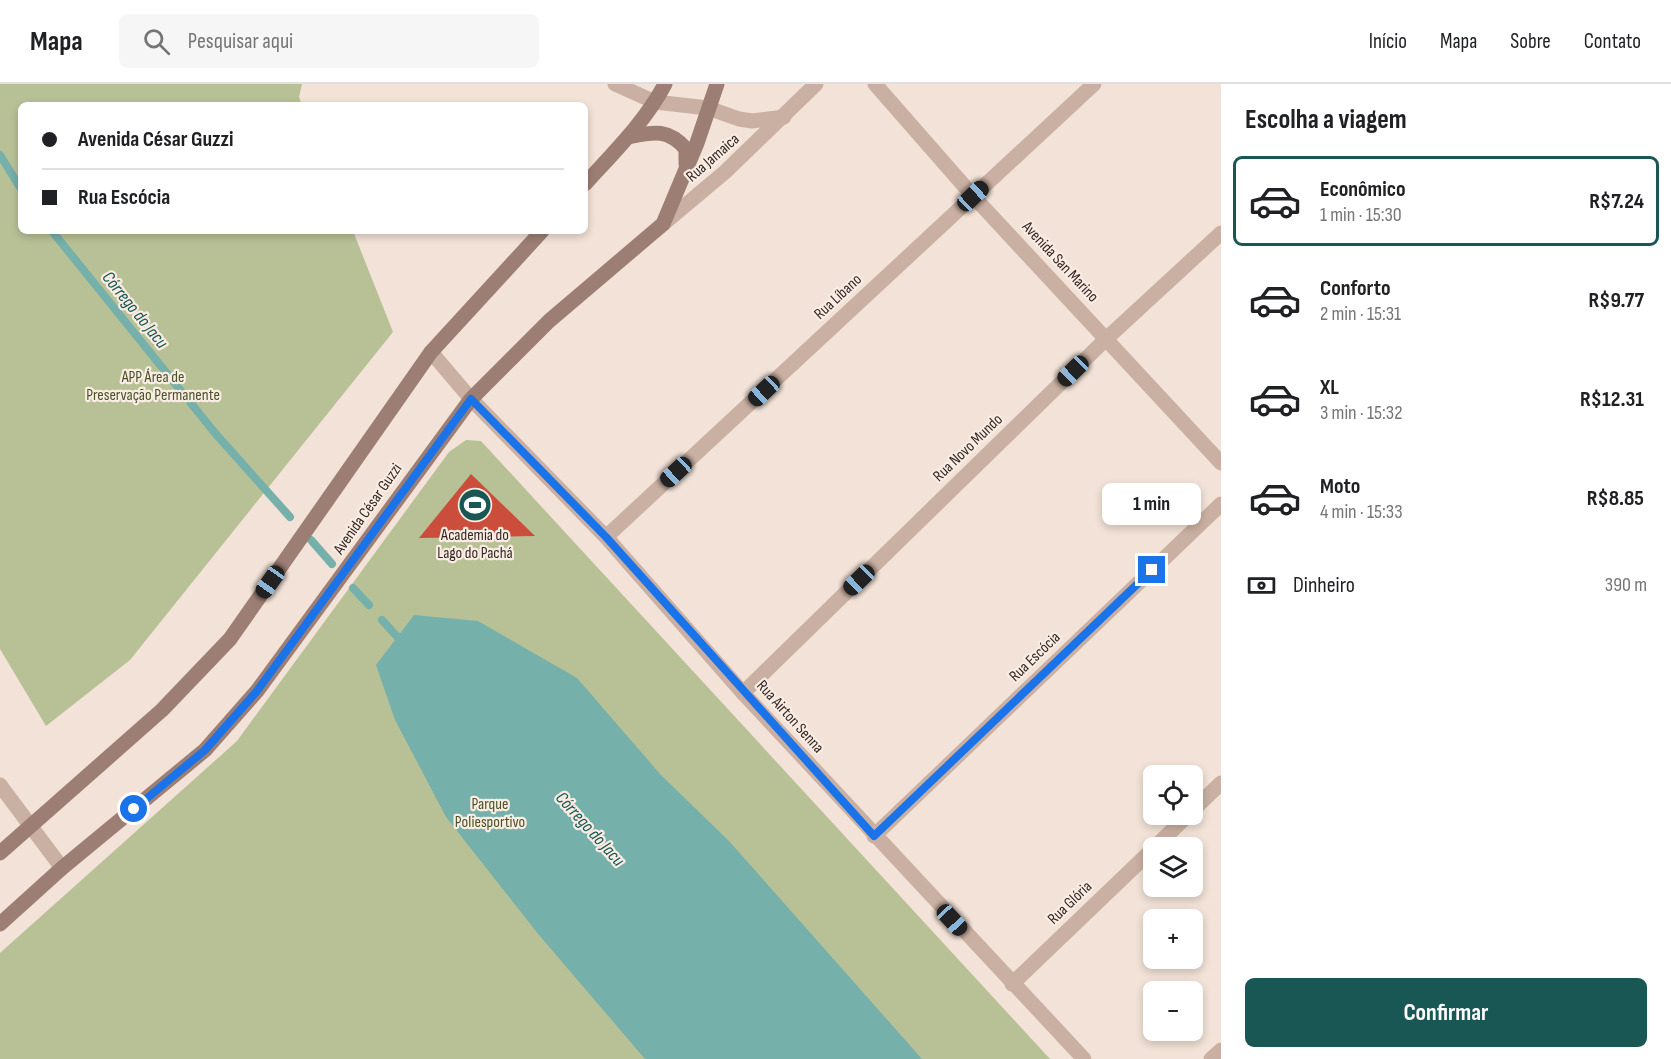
<!DOCTYPE html>
<html lang="pt">
<head>
<meta charset="utf-8">
<style>
  body { margin:0; font-family:"Sofia Sans Condensed",sans-serif; background:#f6f6f6; color:#202124; height:100vh; display:flex; flex-direction:column; font-size:22px; white-space:nowrap }
  * { box-sizing:border-box; margin:0 }
  p { font-size:20px; color:#757577 }
  .icon { flex:none; width:33px; height:33px; fill:none; stroke:currentColor; stroke-width:2; stroke-linecap:round; stroke-linejoin:round }
  .map { position:relative; flex:1; overflow:hidden }
  .details { display:flex; flex-direction:column; background:#fff; width:450px }
  .details>* { flex:none }
  .hud { position:absolute; left:18px; top:18px; width:570px; height:132px; border-radius:9px; box-shadow:0 3px 9px #0003; display:grid; align-content:center; height:132px; padding:0 24px; background:#fff }
  .tools { position:absolute; left:1143px; top:681px; display:grid; gap:12px }
  .tools a { display:grid; place-items:center; width:60px; height:60px; border-radius:9px; background:#fff; box-shadow:0 3px 9px #0003; font-size:30px }
  .end { position:absolute; width:27px; height:27px; margin:-14px; border:8px solid #1a73e8; background:#fff; box-shadow:0 0 0 3px #fff }
  .from { border-radius:50% }
  .bubble { position:absolute; height:42px; border-radius:9px; background:#fff; box-shadow:0 3px 9px #0003; font-size:20px; font-weight:700; line-height:42px; text-align:center }
  .car { position:absolute; width:18px; height:36px; margin:-18px -9px; border-radius:8px; box-shadow:0 0 4px 2px #0007; background:linear-gradient(#222 24%,#8ab4d8 0 40%,#222 0 76%,#8ab4d8 0 86%,#222 0) }
  .hud b { display:flex; align-items:center; gap:21px; height:57px; font-size:22px }
  .hud b+b { border-top:2px solid #e0e0e0 }
  .hud i { width:15px; height:15px; background:#202124 }
  ul { padding:0; list-style:none }
  li { display:flex; align-items:center; gap:18px; height:90px; margin:0 12px 9px; padding:0 12px; border:3px solid transparent; border-radius:9px }
  li div { flex:1 }
  li b { display:block; font-size:22px }
  li em { font-style:normal; font-weight:700 }
  li.selected { border-color:#195754 }
  li>.icon { width:54px; height:54px; stroke-width:1.5 }
  h2 { padding:0 24px; font-size:27px; line-height:72px }
  .pay { display:flex; align-items:center; gap:15px; height:66px; padding:0 24px; font-size:22px }
  .pay p { margin-inline-start:auto }
  .action { display:flex; gap:12px; margin-top:auto; padding:12px 24px }
  .action a { flex:1; height:69px; border-radius:9px; background:#195754; color:#fff; font-size:24px; font-weight:700; line-height:69px; text-align:center }
  header { display:flex; align-items:center; gap:36px; box-sizing:border-box; height:84px; padding:0 30px; background:#fff; border-bottom:2px solid #e0e0e0 }
  header strong { font-size:28px }
  nav { display:flex; gap:33px; margin-inline-start:auto; font-size:21px }
  .search { width:420px; height:54px; background:#f6f6f6; display:flex; align-items:center; gap:15px; box-sizing:border-box; padding:0 21px; border-radius:9px; color:#757577; font-size:22px }
  main { display:flex; flex:1; min-height:0 }
  .map>svg:first-child { display:block }
</style>
</head>
<body>
<header>
<strong>Mapa</strong>
<div class="search"><svg class="icon" aria-label="search" viewBox="0 0 24 24"><circle cx="10" cy="10" r="6"/><path d="M15 15l6 6"/></svg>Pesquisar aqui</div>
<nav><a>Início</a><a>Mapa</a><a>Sobre</a><a>Contato</a></nav>
</header>
<main>
<div class="map">
<svg width="1221" height="975" viewBox="0 0 1221 975">
  <rect width="100%" height="100%" fill="#f2e2d7"/>
  <g fill="#b8c196">
    <path d="M 0,0 L 302,0 L 299,13 L 302,21 L 21,21 L 21,147 L 353,147 L 393,248 L 130,576 L 46,642 L 0,565 Z"/>
    <path d="M 466,356 L 481,357 L 1050,975 L 0,975 L 0,869 L 237,657 L 449,368 Z"/>
  </g>
  <path fill="#75b0ab" d="M 414,531 L 478,537 L 577,594 L 661,691 L 729,757 L 922,975 L 645,975 L 539,851 L 446,733 L 395,636 L 376,581 Z"/>
  <g fill="none" stroke-linecap="round" stroke-linejoin="round">
    <g stroke="#75b0ab" stroke-width="8">
      <path d="M 0,71 L 21,105"/>
      <path d="M 52,147 L 215,349 L 290,433"/>
      <path d="M 311,456 L 332,480"/>
      <path d="M 353,504 L 369,521"/>
      <path d="M 382,536 L 403,559"/>
    </g>
  </g>
  <path fill="#cb4d3b" d="M 471,390 L 535,452 L 419,454 Z"/>
  <g fill="none" stroke-linecap="round" stroke-linejoin="round">
    <g stroke="#cab0a2" stroke-width="15">
      <path d="M 615,0 L 655,18 L 708,24 L 739,35 L 752,37 L 784,33"/>
      <path d="M 875,0 L 973,112 L 1221,379"/>
      <path d="M 663,140 L 725,88 L 816,0"/>
      <path d="M 431,268 L 471,315 L 606,453 L 743,609 L 1084,975"/>
      <path d="M 606,453 L 1094,0"/>
      <path d="M 743,609 L 1106,255 L 1221,149"/>
      <path d="M 0,701 L 62,784"/>
      <path d="M 1192,727 L 1221,699"/>
      <path d="M 874,752 L 1221,420"/>
      <path d="M 1154,764 L 1189,730"/>
      <path d="M 1012,900 L 1154,764"/>
      <path d="M 1211,975 L 1221,966"/>
    </g>
    <g stroke="#9d7e74" stroke-width="15">
      <path d="M 628,53 C 653,48 668,44 686,65 L 686,80"/>
      <path d="M 585,100 C 614,68 645,38 665,0"/>
      <path d="M 0,769 L 162,626 L 230,555 L 431,268 L 542,147"/>
      <path d="M 0,840 L 62,784 L 205,666 L 257,607 L 471,315 L 549,237 L 663,140 L 697,59 L 717,0"/>
    </g>
  </g>
  <g fill="none" stroke-linecap="round" stroke-linejoin="round">
    <path stroke="#1a73e8" stroke-width="8" d="M 134,725 L 205,666 L 257,607 L 471,315 L 606,453 L 874,752 L 1152,486"/>
  </g>
  <defs>
    <g id="stadium-disc" transform="scale(1.725)"><circle r="9.5" fill="#195754" stroke="#f9ece3"/><path d="M0-5a6.5 5 0 1 0 0 10a6.5 5 0 1 0 0-10ZM-3.5-1.8h7v3.6h-7Z" fill="#fff"/></g>
  </defs>
  <g fill-rule="evenodd">
    <use href="#stadium-disc" x="475" y="421"/>
  </g>
  <g text-anchor="middle" dominant-baseline="central" stroke-width="4.5" stroke-linejoin="round" paint-order="stroke">
    <g font-size="16" fill="#342825" stroke="#f9ece3">
      <text transform="translate(713 74) rotate(-41)">Rua Jamaica</text>
      <text transform="translate(1060 178) rotate(47)">Avenida San Marino</text>
      <text transform="translate(838 213) rotate(-43)">Rua Líbano</text>
      <text transform="translate(968 364) rotate(-44)">Rua Novo Mundo</text>
      <text transform="translate(368 425) rotate(-55)">Avenida César Guzzi</text>
      <text transform="translate(1035 573) rotate(-44)">Rua Escócia</text>
      <text transform="translate(790 633) rotate(48)">Rua Airton Senna</text>
      <text transform="translate(1070 819) rotate(-44)">Rua Glória</text>
    </g>
    <g font-size="16" fill="#495328" stroke="#f9ece3">
      <text x="153" y="293">APP Área de<tspan x="153" dy="18">Preservação Permanente</tspan></text>
      <text x="490" y="720">Parque<tspan x="490" dy="18">Poliesportivo</tspan></text>
    </g>
    <g font-size="16" fill="#342825" stroke="#f9ece3">
      <text x="475" y="451">Academia do<tspan x="475" dy="18">Lago do Pachá</tspan></text>
    </g>
    <g font-size="18" font-style="italic" fill="#195754" stroke="#f9ece3">
      <text transform="translate(135 226) rotate(51)">Córrego do Jacu</text>
      <text transform="translate(590 745) rotate(48)">Córrego do Jacu</text>
    </g>
  </g>
</svg>
<div class="tools">
<a><svg class="icon" aria-label="locate" viewBox="0 0 24 24"><circle cx="12" cy="12" r="6"/><path d="M12 2v4M12 18v4M2 12h4M18 12h4"/></svg></a>
<a><svg class="icon" aria-label="layers" viewBox="0 0 24 24"><path d="M12 4l9 5-9 5-9-5zM3 14l9 5 9-5"/></svg></a>
<a>+</a>
<a>−</a>
</div>
<i class="end from" style="left:134px;top:725px"></i>
<i class="end" style="left:1152px;top:486px"></i>
<div class="bubble" style="left:1102px;top:399px;width:99px">1 min</div>
<i class="car" style="left:973px;top:112px;rotate:47deg"></i>
<i class="car" style="left:1073px;top:287px;rotate:226deg"></i>
<i class="car" style="left:764px;top:307px;rotate:227deg"></i>
<i class="car" style="left:676px;top:388px;rotate:227deg"></i>
<i class="car" style="left:859px;top:496px;rotate:226deg"></i>
<i class="car" style="left:270px;top:498px;rotate:215deg"></i>
<i class="car" style="left:952px;top:836px;rotate:137deg"></i>
<div class="hud">
<b><i class="from"></i>Avenida César Guzzi</b>
<b><i></i>Rua Escócia</b>
</div>
</div>
<section class="details">
<h2>Escolha a viagem</h2>
<ul>
<li class="selected"><svg class="icon" aria-label="car" viewBox="0 0 24 24"><path d="M5 17H2v-5l4-1 3-4h7l3 4 3 1v5h-3M9 17h6M6 11h13"/><circle cx="7" cy="17" r="2"/><circle cx="17" cy="17" r="2"/></svg><div><b>Econômico</b><p>1 min · 15:30</p></div><em>R$7.24</em></li>
<li><svg class="icon" aria-label="car" viewBox="0 0 24 24"><path d="M5 17H2v-5l4-1 3-4h7l3 4 3 1v5h-3M9 17h6M6 11h13"/><circle cx="7" cy="17" r="2"/><circle cx="17" cy="17" r="2"/></svg><div><b>Conforto</b><p>2 min · 15:31</p></div><em>R$9.77</em></li>
<li><svg class="icon" aria-label="car" viewBox="0 0 24 24"><path d="M5 17H2v-5l4-1 3-4h7l3 4 3 1v5h-3M9 17h6M6 11h13"/><circle cx="7" cy="17" r="2"/><circle cx="17" cy="17" r="2"/></svg><div><b>XL</b><p>3 min · 15:32</p></div><em>R$12.31</em></li>
<li><svg class="icon" aria-label="car" viewBox="0 0 24 24"><path d="M5 17H2v-5l4-1 3-4h7l3 4 3 1v5h-3M9 17h6M6 11h13"/><circle cx="7" cy="17" r="2"/><circle cx="17" cy="17" r="2"/></svg><div><b>Moto</b><p>4 min · 15:33</p></div><em>R$8.85</em></li>
</ul>
<div class="pay"><svg class="icon" aria-label="cash" viewBox="0 0 24 24"><path d="M3 7h18v10H3z"/><circle cx="12" cy="12" r="2"/></svg>Dinheiro<p>390 m</p></div>
<div class="action"><a>Confirmar</a></div>
</section>
</main>
</body>
</html>
